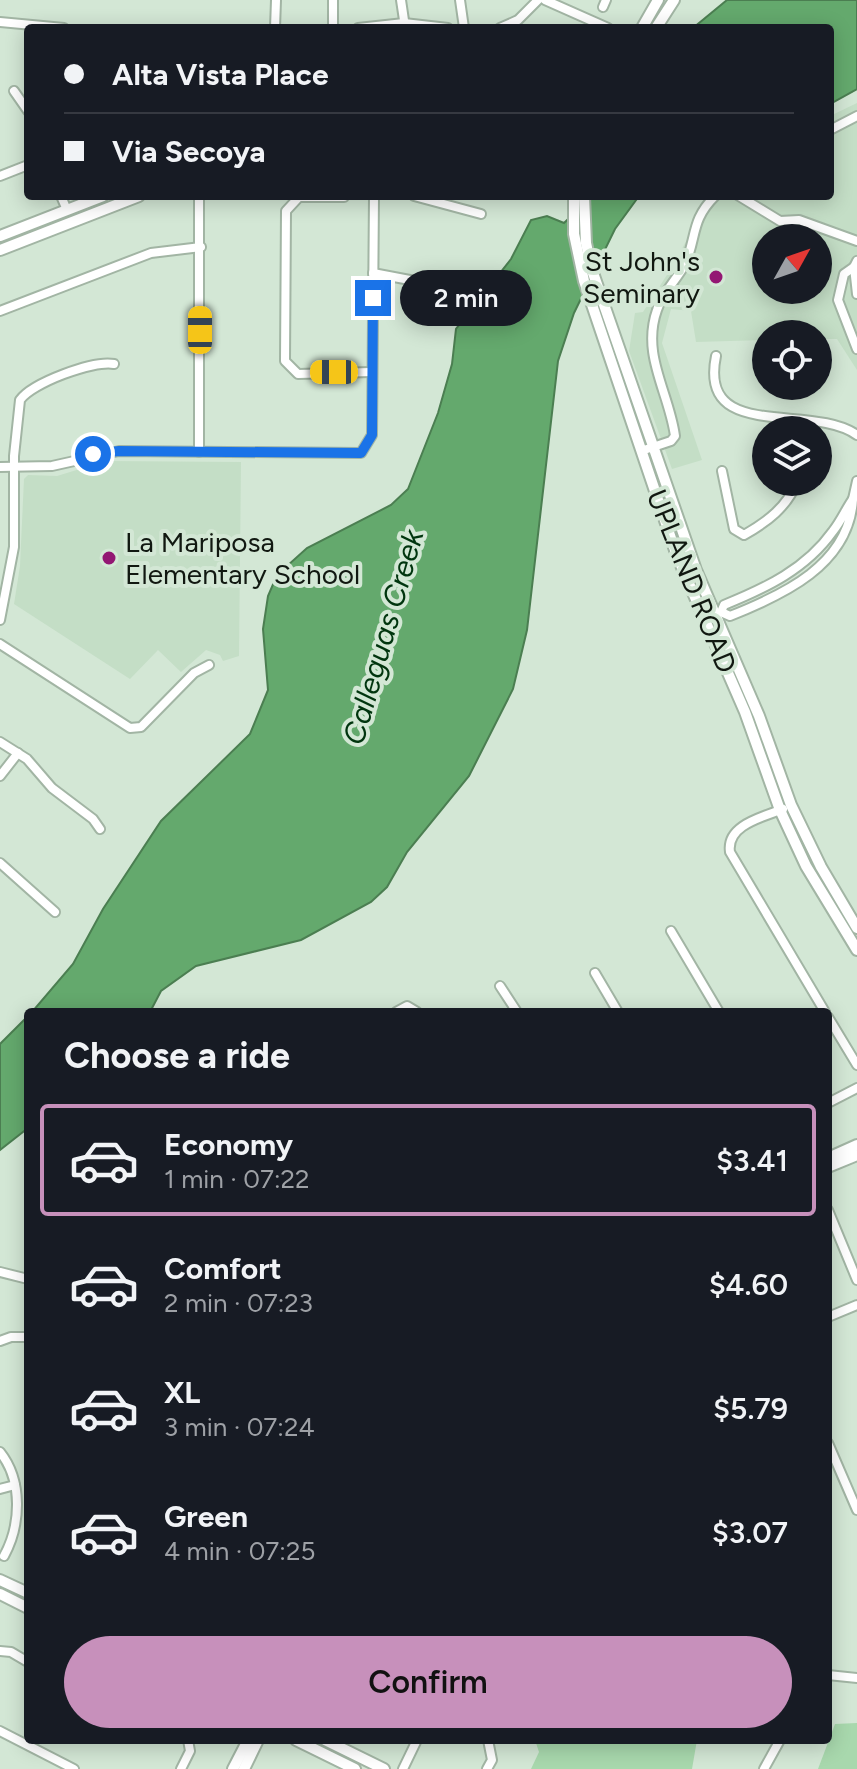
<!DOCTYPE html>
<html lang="en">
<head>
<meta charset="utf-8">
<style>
  body { margin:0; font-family:Figtree,sans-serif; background:#242831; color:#f1f3f6; height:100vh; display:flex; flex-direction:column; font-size:30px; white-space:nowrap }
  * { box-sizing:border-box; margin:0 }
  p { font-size:26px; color:#9ea1a6 }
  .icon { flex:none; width:44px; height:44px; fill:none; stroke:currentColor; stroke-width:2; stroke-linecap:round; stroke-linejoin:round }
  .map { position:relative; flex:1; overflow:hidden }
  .details { position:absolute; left:24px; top:1008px; width:808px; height:736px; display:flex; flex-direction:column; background:#171b24; border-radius:8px; box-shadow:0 4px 20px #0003 }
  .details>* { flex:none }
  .guide { position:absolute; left:24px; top:24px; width:810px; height:176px; border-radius:8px; box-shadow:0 4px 20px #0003; display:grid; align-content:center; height:176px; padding:0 40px; background:#171b24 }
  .needle { width:52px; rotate:50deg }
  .controls { position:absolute; left:752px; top:224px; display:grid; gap:16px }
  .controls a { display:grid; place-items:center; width:80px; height:80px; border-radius:50%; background:#171b24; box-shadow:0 4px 20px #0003; font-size:40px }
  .end { position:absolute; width:36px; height:36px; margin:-18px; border:10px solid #1a73e8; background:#fff; box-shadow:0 0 0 4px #fff }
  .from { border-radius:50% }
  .bubble { position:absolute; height:56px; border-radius:28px; background:#171b24; box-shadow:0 4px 20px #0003; font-size:26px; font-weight:600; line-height:56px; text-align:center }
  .car { position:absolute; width:24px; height:48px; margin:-24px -12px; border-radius:10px; box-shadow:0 0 6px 2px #0007; background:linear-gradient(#f5c518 24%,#345 0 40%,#f5c518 0 76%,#345 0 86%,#f5c518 0) }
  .guide b { display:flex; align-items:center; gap:28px; height:76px; font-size:30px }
  .guide b+b { border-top:2px solid #363941 }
  .guide i { width:20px; height:20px; background:#f1f3f6 }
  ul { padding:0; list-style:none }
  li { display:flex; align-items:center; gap:24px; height:112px; margin:0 16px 12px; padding:0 24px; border:4px solid transparent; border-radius:8px }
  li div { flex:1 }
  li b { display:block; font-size:30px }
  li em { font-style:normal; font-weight:600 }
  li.selected { border-color:#c790bb }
  li>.icon { width:72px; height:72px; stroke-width:1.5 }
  h2 { padding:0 40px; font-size:36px; line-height:96px }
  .button { display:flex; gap:16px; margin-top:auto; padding:16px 40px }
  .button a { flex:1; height:92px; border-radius:48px; background:#c790bb; color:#111; font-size:32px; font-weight:600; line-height:92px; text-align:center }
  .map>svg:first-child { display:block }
</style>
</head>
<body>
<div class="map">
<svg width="857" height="1769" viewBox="0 0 857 1769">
  <rect width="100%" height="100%" fill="#d3e7d5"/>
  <g fill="#c4dec6" fill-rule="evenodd">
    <path d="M 857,103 L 857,370 L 837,339 L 818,339 L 818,334 L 766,334 L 766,340 L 696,342 L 691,311 L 671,309 L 662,343 L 702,460 L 672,469 L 629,351 L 635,313 L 643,312 L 674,264 L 710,196 L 830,196 L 830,116 ZM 766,238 L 818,238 L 818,290 L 766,290 Z"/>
    <path d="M 106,461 L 241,462 L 239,656 L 223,661 L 220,655 L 206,650 L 181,672 L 158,650 L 130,679 L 14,604 L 20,566 L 24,479 L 28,475 L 57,476 Z"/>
  </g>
  <g fill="#a8d8ad">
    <path d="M 857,1723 L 857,1769 L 818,1769 L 835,1724 Z"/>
    <path d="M 535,1740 L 697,1740 L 692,1769 L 531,1769 L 539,1752 Z"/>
  </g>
  <g fill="#64a96d" stroke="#4b7e51" stroke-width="2">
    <path d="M 727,0 L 857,0 L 857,89 L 830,104 L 830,28 L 693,28 Z"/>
    <path d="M 592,196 L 639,196 L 615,229 L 574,313 L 558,361 L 527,630 L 513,689 L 469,776 L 407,852 L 387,887 L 371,902 L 301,940 L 196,966 L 161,991 L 150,1012 L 32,1012 L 73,964 L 103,909 L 161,821 L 250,734 L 268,690 L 263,629 L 268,596 L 277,575 L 307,548 L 391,505 L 408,489 L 438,413 L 452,364 L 456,329 L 511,259 L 531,220 L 547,216 L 564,223 Z"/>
    <path d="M 28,1016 L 28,1128 L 0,1150 L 0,1044 Z"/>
  </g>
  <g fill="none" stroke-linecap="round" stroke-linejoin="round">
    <g stroke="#a2b5a4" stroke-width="12">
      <g id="minor">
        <path d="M 333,0 L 333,28"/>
        <path d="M 401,0 L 405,27"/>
        <path d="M 460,0 L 464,28"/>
        <path d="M 545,0 L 608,28"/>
        <path d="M 603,7 L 606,0"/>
        <path d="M 0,22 L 64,28"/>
        <path d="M 275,28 L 276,0"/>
        <path d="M 358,28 L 404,23 L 448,28"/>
        <path d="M 500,28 L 518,20 L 538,0"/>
        <path d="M 14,91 L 28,111"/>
        <path d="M 830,130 L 857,116"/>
        <path d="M 0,176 L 28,165"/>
        <path d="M 61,196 L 67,210"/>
        <path d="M 199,196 L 199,452"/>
        <path d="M 414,196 L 481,214"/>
        <path d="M 739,196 L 780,221 L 799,220 L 857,241"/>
        <path d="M 344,197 L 299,197 L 286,211 L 285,361 L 298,374 L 371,372"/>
        <path d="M 857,261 L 854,267 L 857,294"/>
        <path d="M 854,267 L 844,274 L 838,300 L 857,349"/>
        <path d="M 373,273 L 415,281 L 430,296"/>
        <path d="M 0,311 L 151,253 L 201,247"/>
        <path d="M 716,356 C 698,443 811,402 857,435"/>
        <path d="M 641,451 L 671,441 L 675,436 C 669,392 641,355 657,310 C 663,291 678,279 686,262 C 697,235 691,220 715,196"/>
        <path d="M 0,467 L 52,466 L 119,451 L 361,453 L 372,435 L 374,196"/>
        <path d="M 722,471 L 734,529 L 744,535 C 767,522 787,507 797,482"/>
        <path d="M 853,499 C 849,565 783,595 730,616 L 721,612 L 724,605 C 766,588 806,569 833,531 C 841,521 846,509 853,499 Z"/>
        <path d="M 853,499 L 857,481"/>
        <path d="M 0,620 L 14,547 L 14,456 L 20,400 C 32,383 93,360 114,364"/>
        <path d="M 0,644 L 130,728 L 141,727 L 194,673 L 209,665"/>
        <path d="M 0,742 L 27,759 L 52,788 L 93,819 L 100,829"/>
        <path d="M 0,776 L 18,753"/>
        <path d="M 783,809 C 763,817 726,825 730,852 L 825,1012"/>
        <path d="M 0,863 L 55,912"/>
        <path d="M 671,931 L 719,1012"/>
        <path d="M 595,973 L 618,1012"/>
        <path d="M 500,986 L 517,1012"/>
        <path d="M 396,1012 L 407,1006 L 417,1012"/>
        <path d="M 828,1017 L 857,1065"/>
        <path d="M 828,1103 L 857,1088"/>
        <path d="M 828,1210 L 857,1280"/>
        <path d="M 0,1272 L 28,1279"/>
        <path d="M 828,1317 L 857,1305"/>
        <path d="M 0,1341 L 11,1337 L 28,1337"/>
        <path d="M 828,1443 L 857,1510"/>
        <path d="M 0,1452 C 23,1481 21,1525 4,1556"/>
        <path d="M 0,1489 L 15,1485"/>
        <path d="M 0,1651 L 11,1652 L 28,1662"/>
        <path d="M 828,1675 L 857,1678"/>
        <path d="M 0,1731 L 74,1769"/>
        <path d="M 181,1769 L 190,1751 L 188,1740"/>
        <path d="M 403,1769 L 417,1740"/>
        <path d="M 487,1769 L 492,1760 L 488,1740"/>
        <path d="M 764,1769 L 780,1740"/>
      </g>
    </g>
    <g stroke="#a2b5a4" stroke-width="14">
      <g id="major">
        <path d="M 642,28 L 658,0"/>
        <path d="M 656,28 L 674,0"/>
        <path d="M 574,196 L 574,234 L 584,281 L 677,556 L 745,712 L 780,810 L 806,866 L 857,950"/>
        <path d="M 584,196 L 586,243 L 592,270 L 696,570 L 759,716 L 791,805 L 821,867 L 857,928"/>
        <path d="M 0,236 L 103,196"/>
        <path d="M 0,250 L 139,196"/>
        <path d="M 828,1158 L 857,1145"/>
        <path d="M 828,1167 L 857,1155"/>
        <path d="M 0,1580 L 28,1593"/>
        <path d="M 0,1594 L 28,1608"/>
        <path d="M 296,1740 L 355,1769"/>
        <path d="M 325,1740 L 384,1769"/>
        <path d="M 233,1769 L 248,1740"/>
        <path d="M 244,1769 L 258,1740"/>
      </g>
    </g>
    <use href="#minor" stroke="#fff" stroke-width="8"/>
    <use href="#major" stroke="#fff" stroke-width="10"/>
  </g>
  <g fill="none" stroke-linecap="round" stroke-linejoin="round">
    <path stroke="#1a73e8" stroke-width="10" d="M 93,454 L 119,451 L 361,453 L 372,435 L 373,298"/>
  </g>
  <g fill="#931773" stroke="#d3e7d5" stroke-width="3">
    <circle cx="716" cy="277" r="8"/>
    <circle cx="109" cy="558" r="8"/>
  </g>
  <g text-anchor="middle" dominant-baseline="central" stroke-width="8" stroke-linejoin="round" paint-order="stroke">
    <g font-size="28" fill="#111811" stroke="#d3e7d5" text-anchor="end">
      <text x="700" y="261">St John's<tspan x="700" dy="32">Seminary</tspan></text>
      <text x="125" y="542" text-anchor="start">La Mariposa<tspan x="125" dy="32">Elementary School</tspan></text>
    </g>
    <g font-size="28" fill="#111811" stroke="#d3e7d5">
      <text transform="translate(692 581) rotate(68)">UPLAND ROAD</text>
    </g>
    <g font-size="30" font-style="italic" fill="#00350e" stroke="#d3e7d5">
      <text transform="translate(383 637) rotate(-74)">Calleguas Creek</text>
    </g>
  </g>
</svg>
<div class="controls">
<a><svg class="needle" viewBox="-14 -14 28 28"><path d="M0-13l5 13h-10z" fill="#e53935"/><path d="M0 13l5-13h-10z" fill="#9ea1a6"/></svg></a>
<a><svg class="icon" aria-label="locate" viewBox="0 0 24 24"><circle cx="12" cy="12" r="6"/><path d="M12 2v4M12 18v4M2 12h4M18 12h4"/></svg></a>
<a><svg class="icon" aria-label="layers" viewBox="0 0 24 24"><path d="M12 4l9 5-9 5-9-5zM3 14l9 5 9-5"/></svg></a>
</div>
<i class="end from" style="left:93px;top:454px"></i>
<i class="end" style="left:373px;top:298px"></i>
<div class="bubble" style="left:400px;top:270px;width:132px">2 min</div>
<i class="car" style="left:200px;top:330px;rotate:0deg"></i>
<i class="car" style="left:334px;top:372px;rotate:270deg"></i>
<div class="guide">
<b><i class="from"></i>Alta Vista Place</b>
<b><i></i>Via Secoya</b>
</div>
<section class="details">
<h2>Choose a ride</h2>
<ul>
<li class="selected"><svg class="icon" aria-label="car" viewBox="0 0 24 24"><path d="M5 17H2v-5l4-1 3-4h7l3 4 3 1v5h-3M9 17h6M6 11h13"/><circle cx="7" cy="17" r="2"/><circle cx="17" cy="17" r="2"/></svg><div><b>Economy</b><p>1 min · 07:22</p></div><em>$3.41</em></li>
<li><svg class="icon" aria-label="car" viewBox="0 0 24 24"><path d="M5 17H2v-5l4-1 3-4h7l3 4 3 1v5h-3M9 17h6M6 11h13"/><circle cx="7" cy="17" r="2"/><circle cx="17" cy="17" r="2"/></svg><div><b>Comfort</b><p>2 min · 07:23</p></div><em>$4.60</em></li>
<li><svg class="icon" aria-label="car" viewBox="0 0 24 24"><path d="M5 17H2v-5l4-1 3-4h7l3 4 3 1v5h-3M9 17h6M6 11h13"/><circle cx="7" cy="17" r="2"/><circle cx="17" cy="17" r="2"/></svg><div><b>XL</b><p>3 min · 07:24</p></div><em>$5.79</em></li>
<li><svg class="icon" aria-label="car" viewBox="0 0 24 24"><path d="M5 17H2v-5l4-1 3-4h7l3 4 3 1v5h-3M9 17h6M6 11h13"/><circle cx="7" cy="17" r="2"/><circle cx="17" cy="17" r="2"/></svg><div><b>Green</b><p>4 min · 07:25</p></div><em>$3.07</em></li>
</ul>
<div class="button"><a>Confirm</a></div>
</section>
</div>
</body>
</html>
